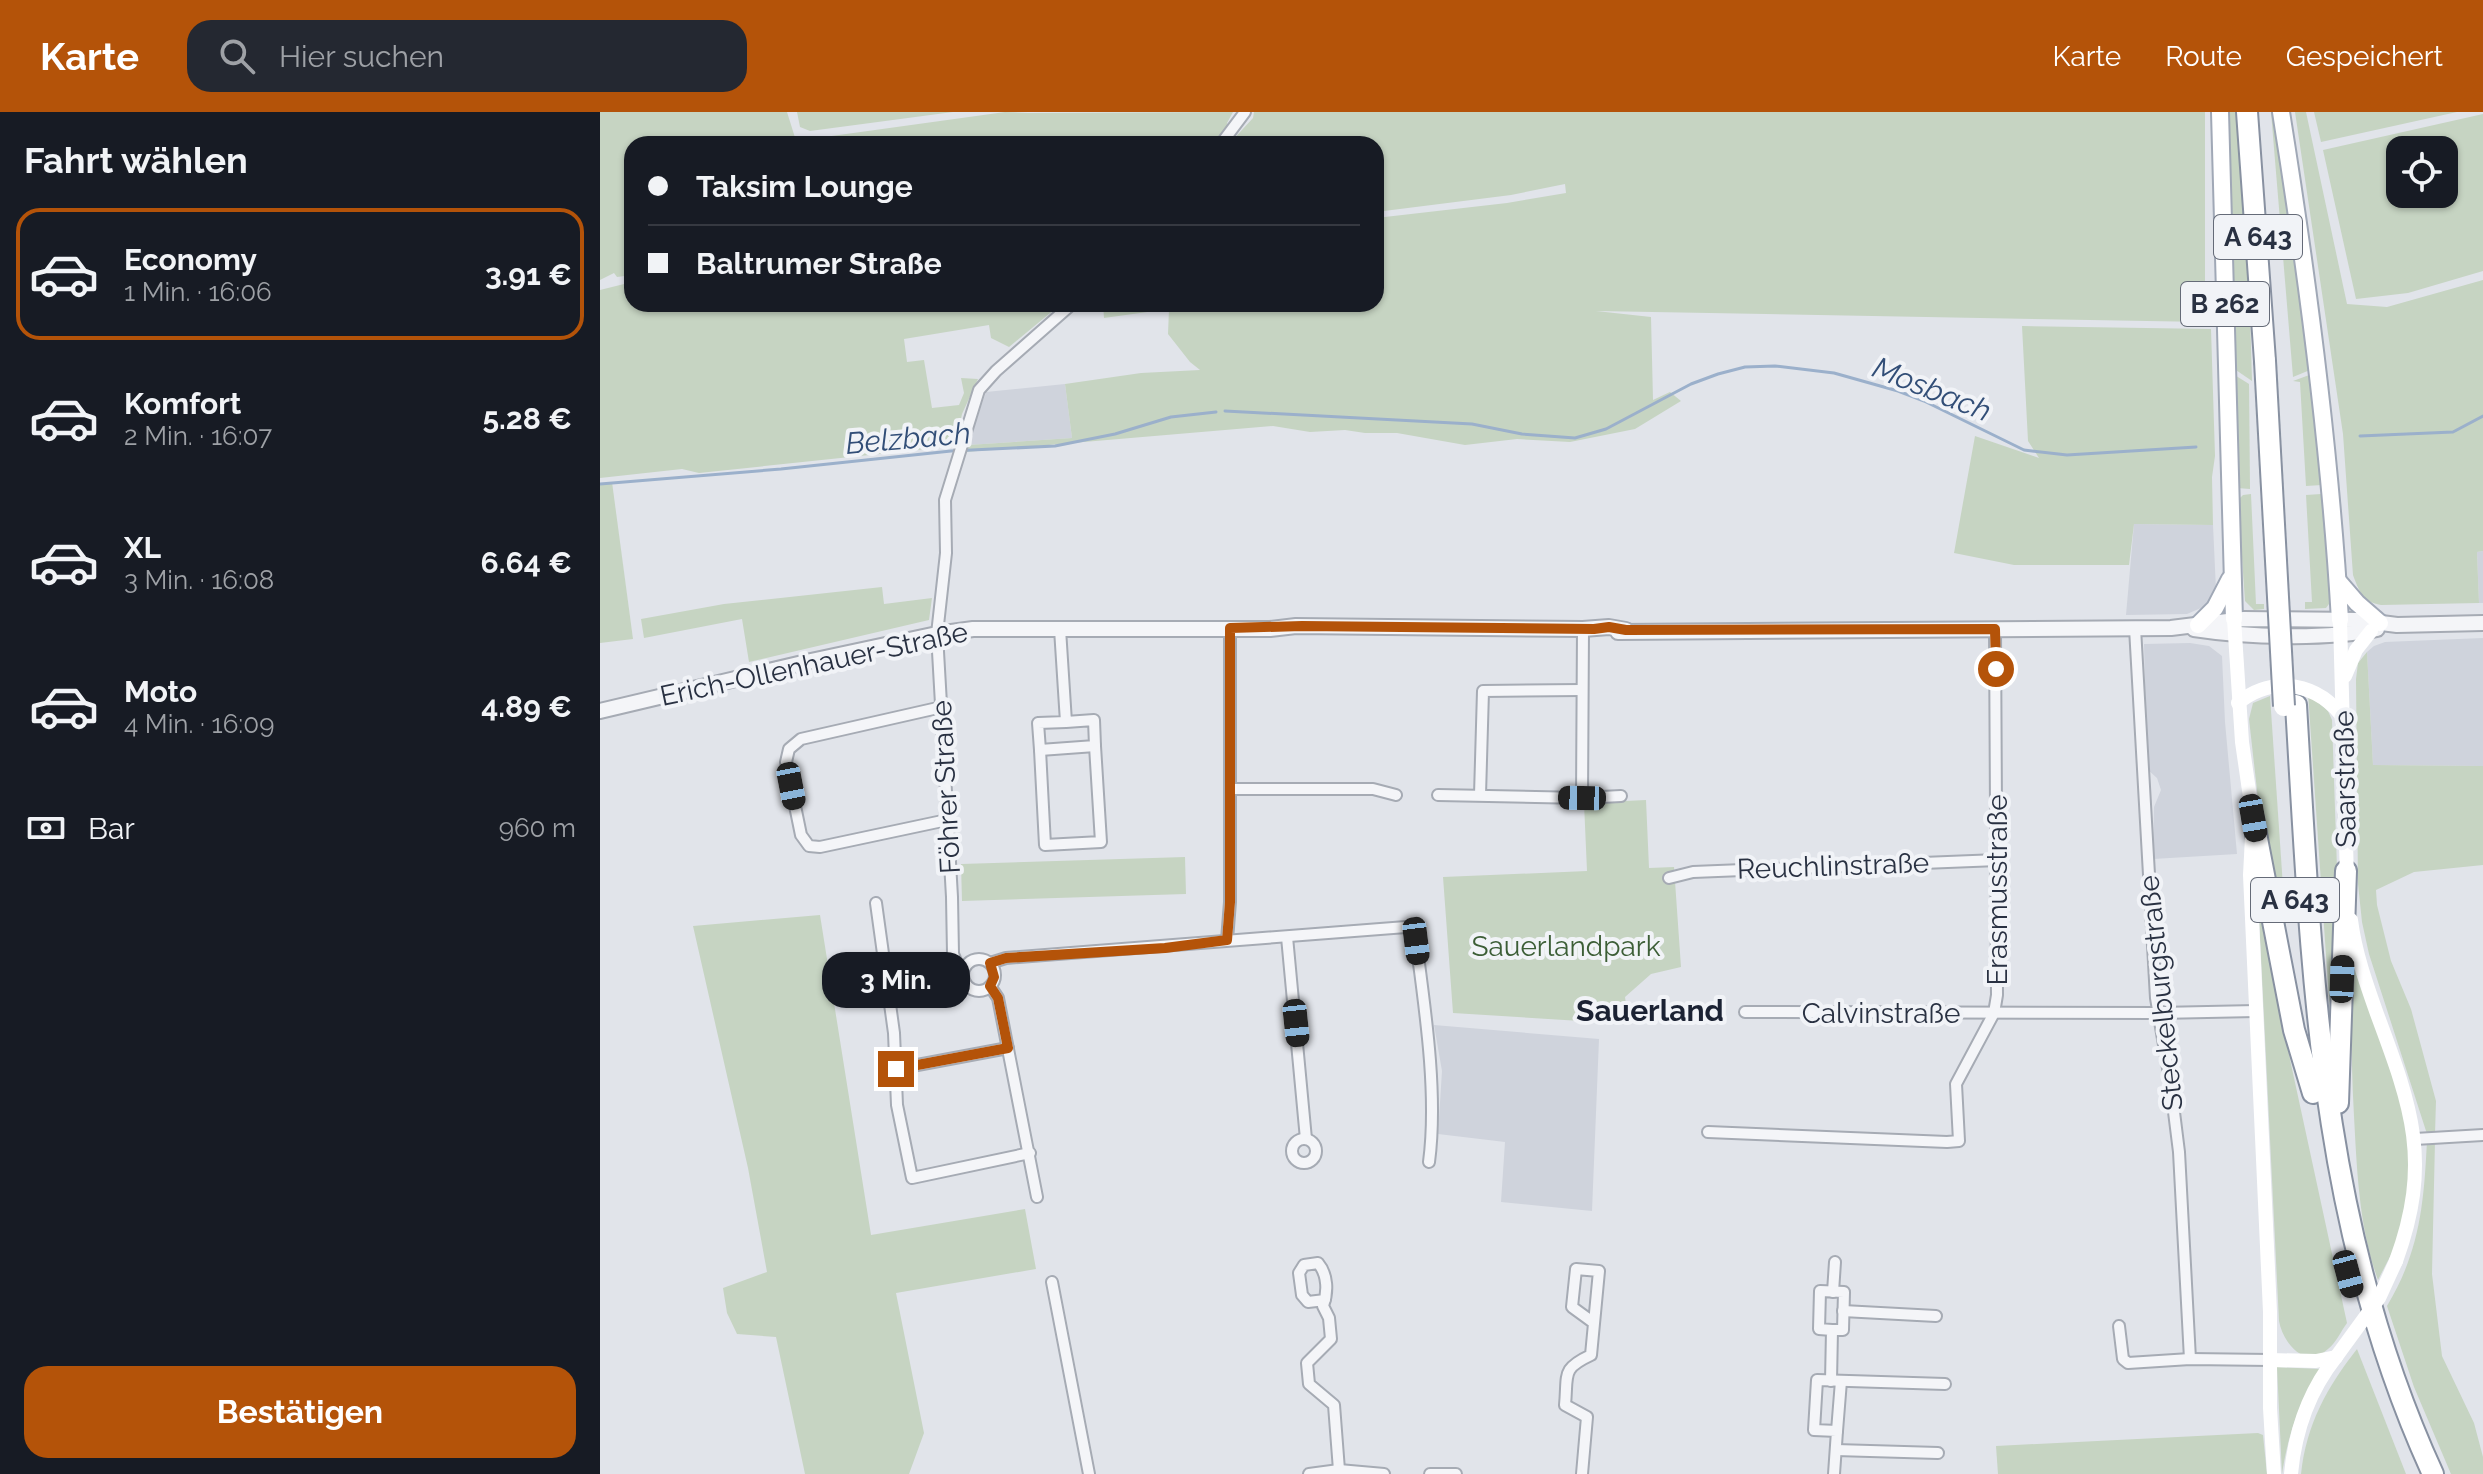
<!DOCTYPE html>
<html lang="de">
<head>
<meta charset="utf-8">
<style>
  body { margin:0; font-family:Raleway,sans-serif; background:#242831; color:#f1f3f6; height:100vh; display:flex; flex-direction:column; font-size:30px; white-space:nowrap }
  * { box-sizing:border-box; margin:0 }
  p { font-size:26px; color:#9ea1a6 }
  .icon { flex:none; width:44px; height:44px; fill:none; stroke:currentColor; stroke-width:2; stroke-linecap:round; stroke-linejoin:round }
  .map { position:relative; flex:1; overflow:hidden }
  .side { display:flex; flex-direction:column; background:#171b24; width:600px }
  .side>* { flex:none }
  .hud { position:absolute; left:24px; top:24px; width:760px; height:176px; border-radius:24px; box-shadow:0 2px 6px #0004; display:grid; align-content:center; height:176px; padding:0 24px; background:#171b24 }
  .tools { position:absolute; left:1786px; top:24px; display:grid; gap:16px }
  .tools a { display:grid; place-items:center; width:72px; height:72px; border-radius:16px; background:#171b24; box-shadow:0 2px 6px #0004; font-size:40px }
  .end { position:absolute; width:36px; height:36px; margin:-18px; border:10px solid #b45309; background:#fff; box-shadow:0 0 0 4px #fff }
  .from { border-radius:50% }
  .bubble { position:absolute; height:56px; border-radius:24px; background:#171b24; box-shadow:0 2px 6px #0004; font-size:26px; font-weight:700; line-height:56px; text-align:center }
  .car { position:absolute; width:24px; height:48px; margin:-24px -12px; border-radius:10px; box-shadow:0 0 6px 2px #0007; background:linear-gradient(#222 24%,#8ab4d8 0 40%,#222 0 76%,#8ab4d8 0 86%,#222 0) }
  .hud b { display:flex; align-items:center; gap:28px; height:76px; font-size:30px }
  .hud b+b { border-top:2px solid #363941 }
  .hud i { width:20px; height:20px; background:#f1f3f6 }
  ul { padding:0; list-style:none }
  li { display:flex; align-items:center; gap:24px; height:132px; margin:0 16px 12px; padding:0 8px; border:4px solid transparent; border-radius:24px }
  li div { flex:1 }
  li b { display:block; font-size:30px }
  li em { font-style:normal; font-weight:700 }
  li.selected { border-color:#b45309 }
  li>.icon { width:72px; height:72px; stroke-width:1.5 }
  h2 { padding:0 24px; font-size:36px; line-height:96px }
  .pay { display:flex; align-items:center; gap:20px; height:88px; padding:0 24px; font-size:30px }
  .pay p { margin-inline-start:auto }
  .primary-button { display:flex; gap:16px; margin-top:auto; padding:16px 24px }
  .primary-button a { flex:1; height:92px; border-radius:24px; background:#b45309; color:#fff; font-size:32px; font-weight:700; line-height:92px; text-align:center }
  header { display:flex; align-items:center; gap:48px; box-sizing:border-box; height:112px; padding:0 40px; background:#b45309; color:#fff }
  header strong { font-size:38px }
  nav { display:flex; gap:44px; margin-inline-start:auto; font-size:28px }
  .search { width:560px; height:72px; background:#242831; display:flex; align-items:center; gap:20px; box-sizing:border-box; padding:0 28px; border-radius:24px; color:#9ea1a6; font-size:30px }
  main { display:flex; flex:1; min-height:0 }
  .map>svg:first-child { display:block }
</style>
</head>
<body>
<header>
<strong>Karte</strong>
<div class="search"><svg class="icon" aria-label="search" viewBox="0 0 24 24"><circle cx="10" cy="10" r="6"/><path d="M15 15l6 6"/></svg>Hier suchen</div>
<nav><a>Karte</a><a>Route</a><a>Gespeichert</a></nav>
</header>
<main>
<section class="side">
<h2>Fahrt wählen</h2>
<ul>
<li class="selected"><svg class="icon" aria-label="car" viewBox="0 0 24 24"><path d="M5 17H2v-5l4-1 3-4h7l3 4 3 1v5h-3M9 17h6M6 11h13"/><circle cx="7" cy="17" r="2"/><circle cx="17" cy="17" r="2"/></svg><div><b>Economy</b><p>1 Min. · 16:06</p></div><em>3.91 €</em></li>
<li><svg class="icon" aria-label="car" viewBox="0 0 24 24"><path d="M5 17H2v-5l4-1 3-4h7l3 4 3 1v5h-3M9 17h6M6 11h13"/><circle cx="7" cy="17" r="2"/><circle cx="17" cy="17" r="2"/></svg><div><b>Komfort</b><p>2 Min. · 16:07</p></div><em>5.28 €</em></li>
<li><svg class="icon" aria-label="car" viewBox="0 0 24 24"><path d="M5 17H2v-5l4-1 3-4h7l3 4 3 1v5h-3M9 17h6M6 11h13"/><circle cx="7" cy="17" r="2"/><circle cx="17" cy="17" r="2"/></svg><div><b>XL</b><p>3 Min. · 16:08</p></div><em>6.64 €</em></li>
<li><svg class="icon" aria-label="car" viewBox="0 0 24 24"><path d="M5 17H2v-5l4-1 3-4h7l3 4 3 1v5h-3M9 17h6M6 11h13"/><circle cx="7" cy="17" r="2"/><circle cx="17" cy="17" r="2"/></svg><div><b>Moto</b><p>4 Min. · 16:09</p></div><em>4.89 €</em></li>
</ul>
<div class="pay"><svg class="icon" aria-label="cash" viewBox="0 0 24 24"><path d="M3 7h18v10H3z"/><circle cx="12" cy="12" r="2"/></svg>Bar<p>960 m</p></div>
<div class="primary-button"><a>Bestätigen</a></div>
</section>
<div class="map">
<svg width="1883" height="1362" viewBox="0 0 1883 1362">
  <rect width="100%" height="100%" fill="#e1e4ea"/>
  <g fill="#cfd3dc">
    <path d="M 465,272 L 472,326 L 368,333 L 386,280 Z"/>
    <path d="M 1534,412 L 1613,413 L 1616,478 L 1608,493 L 1587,502 L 1526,503 Z"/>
    <path d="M 1883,439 L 1883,491 L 1879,491 L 1877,440 Z"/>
    <path d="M 1883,526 L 1883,654 L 1773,653 L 1767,540 L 1774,534 L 1785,530 Z"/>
    <path d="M 1590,531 L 1609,534 L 1622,544 L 1625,610 L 1637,742 L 1553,747 L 1554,695 L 1561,678 L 1557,666 L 1547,657 L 1544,532 Z"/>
    <path d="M 834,913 L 999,927 L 992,1099 L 901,1090 L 905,1030 L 838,1022 L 842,959 Z"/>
  </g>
  <g fill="#c6d4c2" fill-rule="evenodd">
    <path d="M 0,0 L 187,0 L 197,32 L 32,32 L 32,163 L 17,165 L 14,161 L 0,168 Z"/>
    <path d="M 197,0 L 353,0 L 210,19 L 200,15 Z"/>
    <path d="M 405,0 L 428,1 L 633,0 L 627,11 L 629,14 L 613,32 L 206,32 L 210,27 Z"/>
    <path d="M 654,0 L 1605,0 L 1605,210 L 996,199 L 1051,205 L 1053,288 L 1070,280 L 1081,289 L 1035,317 L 970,330 L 917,327 L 865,333 L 797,321 L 765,321 L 745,318 L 710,320 L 673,314 L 366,340 L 368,333 L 472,326 L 465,272 L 541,261 L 600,258 L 590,250 L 568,222 L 569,197 L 504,206 L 503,192 L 776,192 L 776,106 L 907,91 L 966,81 L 965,72 L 911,83 L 776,100 L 776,32 L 629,32 L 653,6 Z"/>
    <path d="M 1626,0 L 1637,0 L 1649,167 L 1652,269 L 1633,256 Z"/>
    <path d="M 1671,0 L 1677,0 L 1710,258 L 1693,265 Z"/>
    <path d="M 1695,0 L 1706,0 L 1747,192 L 1787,195 L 1883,168 L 1883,439 L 1877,440 L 1879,491 L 1781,493 C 1763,490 1759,479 1753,463 L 1743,322 Z"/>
    <path d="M 1714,0 L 1857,0 L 1721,30 Z"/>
    <path d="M 1883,2 L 1883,159 L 1808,181 L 1756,187 L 1723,38 ZM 1800,38 L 1844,38 L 1844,82 L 1800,82 Z"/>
    <path d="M 32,170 L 32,192 L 461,192 L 409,235 L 391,226 L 389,213 L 304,227 L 307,250 L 324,248 L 332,296 L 359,293 L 364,281 L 361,266 L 378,267 L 362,302 L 355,334 L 99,361 L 82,357 L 0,366 L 0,178 Z"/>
    <path d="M 1422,214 L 1611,217 L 1615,344 L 1612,365 L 1613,413 L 1534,412 L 1529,453 L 1414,453 L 1354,441 L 1375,324 L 1439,346 L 1428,329 Z"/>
    <path d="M 1633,262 L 1649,272 L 1650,377 L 1637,376 Z"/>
    <path d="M 1712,262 L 1722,373 L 1706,374 L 1700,270 L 1693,269 Z"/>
    <path d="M 12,370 L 33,527 L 0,531 L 0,372 Z"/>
    <path d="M 1651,382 L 1656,492 L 1664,492 L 1664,497 L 1654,498 L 1645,489 L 1638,388 L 1643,383 Z"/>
    <path d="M 1721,382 L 1724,383 L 1733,492 L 1729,492 L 1726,496 L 1705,497 L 1705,490 L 1712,490 L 1706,383 Z"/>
    <path d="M 282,475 L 284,492 L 332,486 L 329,508 L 149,550 L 142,507 L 44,526 L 41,507 L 124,492 Z"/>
    <path d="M 1767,540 L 1773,653 L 1883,654 L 1883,753 L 1814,760 L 1776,778 L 1777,793 L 1791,849 L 1811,897 L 1836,989 L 1835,1022 L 1827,1022 L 1769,842 L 1762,810 L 1758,772 L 1756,567 L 1758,551 Z"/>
    <path d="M 1708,581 L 1728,599 L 1732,608 L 1738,786 L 1731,916 Z"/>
    <path d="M 1670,584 L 1688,848 L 1660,705 L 1649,607 L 1653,591 Z"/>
    <path d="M 1046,688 L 1049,756 L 1074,755 L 1081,855 L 1051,862 L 1025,885 L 1029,912 L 853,901 L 843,765 L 987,759 L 984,691 Z"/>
    <path d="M 585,745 L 586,782 L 362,789 L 361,752 Z"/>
    <path d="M 1658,784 L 1691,952 L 1747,1211 C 1741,1219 1736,1231 1728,1237 C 1705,1258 1683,1231 1679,1209 Z"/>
    <path d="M 220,803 L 271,1123 L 425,1097 L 436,1157 L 296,1181 L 324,1321 L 309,1362 L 205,1362 L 176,1225 L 137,1222 L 127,1201 L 123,1176 L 167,1160 L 148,1056 L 93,814 Z"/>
    <path d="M 1752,844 C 1781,926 1827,1017 1805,1106 C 1800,1128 1788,1148 1778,1168 C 1759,1115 1757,1059 1754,1004 C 1751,951 1751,898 1752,844 Z"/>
    <path d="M 1827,1028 L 1835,1029 L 1832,1162 L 1842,1244 L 1874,1311 L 1883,1345 L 1883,1362 L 1851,1362 L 1814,1275 L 1787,1194 C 1820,1139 1824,1091 1827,1028 Z"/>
    <path d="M 1757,1237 L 1806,1362 L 1701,1362 C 1706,1313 1727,1275 1757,1237 Z"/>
    <path d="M 1677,1255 L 1720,1257 C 1699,1290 1688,1323 1682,1362 Z"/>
    <path d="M 1658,1321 L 1663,1323 L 1667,1362 L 1398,1362 L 1396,1334 Z"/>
  </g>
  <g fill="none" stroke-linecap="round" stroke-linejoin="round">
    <g stroke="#9bb0cb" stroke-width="3">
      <path d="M 625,299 L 872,312 L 922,322 L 975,326 L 1006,317 L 1091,272 L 1118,262 L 1145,255 L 1175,254 L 1234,261 L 1298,279 L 1324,289 L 1424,338 L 1467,343 L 1596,335"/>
      <path d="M 1760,324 L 1853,320 L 1883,304"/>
      <path d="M 0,372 L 181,357 L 351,339 L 455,334 L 515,322 L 571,305 L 616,300"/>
    </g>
    <g stroke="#a6abb4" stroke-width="14">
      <g id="minor">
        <path d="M 621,32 L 645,0"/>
        <path d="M 1535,516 L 1556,886 L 1570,968 L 1579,1040 L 1590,1247"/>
        <path d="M 460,517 L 466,610 L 494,608 L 495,634 L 440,638 L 438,611 L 466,610"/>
        <path d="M 342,595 L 201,627 L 189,637 L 186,650 L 201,723 L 209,734 L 220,735 L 347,708"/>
        <path d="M 440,638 L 445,733 L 501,730 L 495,634"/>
        <path d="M 630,677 L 773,677 L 796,683"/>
        <path d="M 838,683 L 982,686 L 1021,684"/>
        <path d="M 880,683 L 883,579 L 982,578"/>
        <path d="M 982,686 L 983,517"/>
        <path d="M 1069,766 L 1093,760 L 1398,748"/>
        <path d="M 276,791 L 294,921 L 297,993 L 312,1066 L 430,1041"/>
        <path d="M 687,825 L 706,1027"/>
        <path d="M 627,828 L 630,790 L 630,516"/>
        <circle cx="379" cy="863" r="16"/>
        <path d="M 390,851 L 406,846 L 806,815 L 812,819 L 816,829 C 825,897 838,982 829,1050"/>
        <path d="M 364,869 L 353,842 L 352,785 L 337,522 L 346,441 L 345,388 L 379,278 L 396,259 L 472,192"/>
        <path d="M 287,870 L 327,865"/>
        <path d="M 390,874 L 398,886 L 437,1085"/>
        <path d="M 1145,900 L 1559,901 L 1656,899"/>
        <path d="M 296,957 L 408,936"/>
        <path d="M 1108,1020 L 1347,1030 L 1359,1029 L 1356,972 L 1394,901 L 1397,883 L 1395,517"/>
        <circle cx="704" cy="1039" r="12"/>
        <path d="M 1815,1027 L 1883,1023"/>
        <path d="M 452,1170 L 489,1362"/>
        <path d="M 1233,1180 L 1235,1150"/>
        <path d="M 725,1188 L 708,1190 L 702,1183 L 699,1161 L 704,1153 L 718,1151 C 728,1163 728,1180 723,1194 L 729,1206 L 731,1227 L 707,1251 L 709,1272 L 734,1293 L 739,1358"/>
        <path d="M 1243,1199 L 1336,1204"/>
        <path d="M 1519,1214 L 1523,1247 L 1528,1251 L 1590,1247 L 1670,1248"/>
        <path d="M 1231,1269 L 1232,1218 L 1243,1218 L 1244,1180 L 1220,1179 L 1219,1217 L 1232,1218"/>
        <path d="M 1237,1319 L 1241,1269"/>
        <path d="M 1236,1338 L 1338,1341"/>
        <path d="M 709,1362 L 739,1358 L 784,1362"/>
        <path d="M 830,1362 L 856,1362"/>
        <path d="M 982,1362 L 987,1305 L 965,1293 C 968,1262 961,1257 991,1243 L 999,1159 L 976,1157 L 972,1195 L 994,1211"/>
        <path d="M 1234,1362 L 1237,1319 L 1214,1318 L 1217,1268 L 1345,1272"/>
      </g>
    </g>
    <g stroke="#a6abb4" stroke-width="18">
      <g id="tertiary">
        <path d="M 1594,517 C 1646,525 1726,528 1777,517"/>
        <path d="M 1018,520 L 1571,516 L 1644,507 L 1758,508 L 1797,513 L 1883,511"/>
        <path d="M 0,599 L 211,549 L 337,522 L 373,517 L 670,517 L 696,514 L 983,517 L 1009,515 L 1026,518"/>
      </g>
    </g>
    <g stroke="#a0a8b6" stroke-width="20">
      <g id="primary">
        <path d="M 1620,0 L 1634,507"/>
        <path d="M 1681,0 C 1708,168 1730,338 1740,508"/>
        <path d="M 1738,469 L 1757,491 L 1780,511"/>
        <path d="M 1598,513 L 1615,496 L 1630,467"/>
      </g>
    </g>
    <g stroke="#8891a1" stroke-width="24">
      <g id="motorway">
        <path d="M 1647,0 L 1665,249"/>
        <path d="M 1696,593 C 1712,860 1719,1114 1833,1362"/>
        <path d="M 1653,706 L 1694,918 L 1713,981"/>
        <path d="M 1738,991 L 1746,759"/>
      </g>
    </g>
    <use href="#minor" stroke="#f4f5f8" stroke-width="10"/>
    <use href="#tertiary" stroke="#f4f5f8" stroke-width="14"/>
    <g stroke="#fff" stroke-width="14">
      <path d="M 1634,507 L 1642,630 L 1653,706 L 1650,763 L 1670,1200 L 1670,1296 L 1674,1362"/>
      <path d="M 1740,508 L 1747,767"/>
      <path d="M 1745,564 L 1756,538 L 1771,519"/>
      <path d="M 1638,591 C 1674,562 1719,571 1745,608"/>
      <path d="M 1751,808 C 1755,840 1766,871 1777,902 C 1812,996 1832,1050 1796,1149"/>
      <path d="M 1670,1248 L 1716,1249 L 1736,1245"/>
      <path d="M 1691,1362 C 1695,1319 1709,1279 1736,1245"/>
    </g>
    <use href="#primary" stroke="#fff" stroke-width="16"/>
    <use href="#motorway" stroke="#fff" stroke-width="20"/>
    <g stroke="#8891a1" stroke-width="24" stroke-linecap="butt">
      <path id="motorway-bridge" d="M 1665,249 L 1684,594"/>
    </g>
    <path stroke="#fff" stroke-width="14" d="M 1736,1245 L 1779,1186 L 1796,1149"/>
    <use href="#motorway-bridge" stroke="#fff" stroke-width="20"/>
  </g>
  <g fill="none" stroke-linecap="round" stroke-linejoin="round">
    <path stroke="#b45309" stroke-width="10" d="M 296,957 L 408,936 L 398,886 L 390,874 L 394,865 L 390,851 L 406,846 L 565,836 L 627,828 L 630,790 L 630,516 L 702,514 L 994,517 L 1009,515 L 1026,518 L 1395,517 L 1396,557"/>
  </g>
  <g text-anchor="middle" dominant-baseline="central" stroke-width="8" stroke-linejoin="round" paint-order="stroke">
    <g fill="#f1f3f7" stroke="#656b78" stroke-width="2">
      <rect x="1614" y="103" width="88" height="44" rx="6"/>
      <rect x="1581" y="170" width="88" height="44" rx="6"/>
      <rect x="1651" y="766" width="88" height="44" rx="6"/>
    </g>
    <g font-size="26" font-weight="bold" fill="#293142">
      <text x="1658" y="125">A 643</text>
      <text x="1625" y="192">B 262</text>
      <text x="1695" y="788">A 643</text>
    </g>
    <g font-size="28" fill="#293142" stroke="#f1f3f7">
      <text transform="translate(214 552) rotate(-12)">Erich-Ollenhauer-Straße</text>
      <text transform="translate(1745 667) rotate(-91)">Saarstraße</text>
      <text transform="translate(346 675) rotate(-93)">Föhrer Straße</text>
      <text transform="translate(1233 754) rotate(-2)">Reuchlinstraße</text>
      <text transform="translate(1397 778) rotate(-90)">Erasmusstraße</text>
      <text transform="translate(1561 881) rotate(-96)">Steckelburgstraße</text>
      <text x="1281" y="901">Calvinstraße</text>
    </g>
    <g font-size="28" fill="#3c5e36" stroke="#f1f3f7">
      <text x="966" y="834">Sauerlandpark</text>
    </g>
    <g font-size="30" font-style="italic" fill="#324e77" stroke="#f1f3f7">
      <text transform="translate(1332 277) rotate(22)">Mosbach</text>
      <text transform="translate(308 326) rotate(-5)">Belzbach</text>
    </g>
    <g font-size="30" font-weight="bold" fill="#1b2233" stroke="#f1f3f7">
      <text x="1050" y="898">Sauerland</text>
    </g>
  </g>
</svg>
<div class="tools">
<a><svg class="icon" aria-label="locate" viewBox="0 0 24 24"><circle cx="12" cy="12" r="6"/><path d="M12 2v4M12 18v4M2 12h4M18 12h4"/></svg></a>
</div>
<i class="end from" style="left:1396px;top:557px"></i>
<i class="end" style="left:296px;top:957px"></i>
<div class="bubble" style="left:222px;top:840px;width:148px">3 Min.</div>
<i class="car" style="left:191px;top:674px;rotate:169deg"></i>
<i class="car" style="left:982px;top:686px;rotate:271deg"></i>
<i class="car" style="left:1653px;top:706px;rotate:170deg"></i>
<i class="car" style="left:816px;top:829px;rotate:173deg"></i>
<i class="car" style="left:1742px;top:867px;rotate:2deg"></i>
<i class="car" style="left:696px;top:911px;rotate:174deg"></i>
<i class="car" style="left:1748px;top:1162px;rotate:165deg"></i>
<div class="hud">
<b><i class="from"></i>Taksim Lounge</b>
<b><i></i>Baltrumer Straße</b>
</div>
</div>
</main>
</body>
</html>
